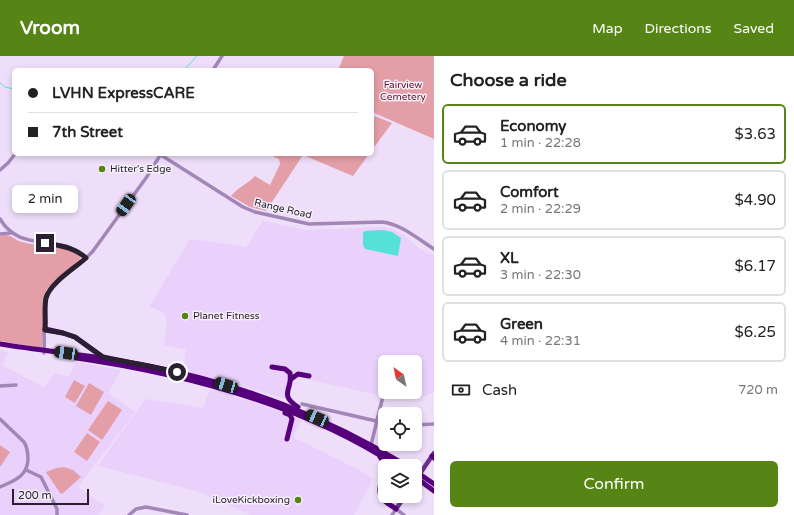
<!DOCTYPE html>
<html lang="en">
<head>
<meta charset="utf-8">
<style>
  body { margin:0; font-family:"Varela Round",sans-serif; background:#f6f6f6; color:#222; height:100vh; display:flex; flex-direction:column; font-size:15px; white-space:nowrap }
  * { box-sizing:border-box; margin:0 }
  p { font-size:13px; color:#767676 }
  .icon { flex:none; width:22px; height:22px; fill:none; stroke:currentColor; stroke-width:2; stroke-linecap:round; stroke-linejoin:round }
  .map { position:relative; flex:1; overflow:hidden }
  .side { display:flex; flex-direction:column; background:#fff; width:360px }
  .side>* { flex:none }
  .hud { position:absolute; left:12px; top:12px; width:362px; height:88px; border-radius:6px; box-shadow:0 2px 6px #0003; display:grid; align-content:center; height:88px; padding:0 16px; background:#fff }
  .needle { width:26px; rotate:327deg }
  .controls { position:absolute; left:378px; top:299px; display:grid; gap:8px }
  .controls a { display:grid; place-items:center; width:44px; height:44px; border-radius:6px; background:#fff; box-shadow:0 2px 6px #0003; font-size:20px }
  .scale { position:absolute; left:12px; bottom:10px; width:77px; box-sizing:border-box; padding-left:4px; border:2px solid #2a2031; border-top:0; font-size:11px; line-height:14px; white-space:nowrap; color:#2a2031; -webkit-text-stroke:3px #f5f0f9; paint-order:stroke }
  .end { position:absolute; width:18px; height:18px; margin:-9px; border:5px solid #2a2031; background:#fff; box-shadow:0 0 0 2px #fff }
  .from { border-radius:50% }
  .bubble { position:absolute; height:28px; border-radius:6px; background:#fff; box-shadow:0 2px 6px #0003; font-size:13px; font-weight:600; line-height:28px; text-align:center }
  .car { position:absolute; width:12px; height:24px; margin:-12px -6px; border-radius:5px; box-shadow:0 0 3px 1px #0007; background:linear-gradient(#222 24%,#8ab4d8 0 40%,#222 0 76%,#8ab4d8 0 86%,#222 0) }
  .hud b { display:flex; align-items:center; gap:14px; height:38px; font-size:15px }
  .hud b+b { border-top:1px solid #e0e0e0 }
  .hud i { width:10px; height:10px; background:#222 }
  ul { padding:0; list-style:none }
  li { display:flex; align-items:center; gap:12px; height:60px; margin:0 8px 6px; padding:0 8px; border:2px solid #e0e0e0; border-radius:6px }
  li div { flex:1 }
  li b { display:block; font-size:15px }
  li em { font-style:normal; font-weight:600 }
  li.active { border-color:#568516 }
  li>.icon { width:36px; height:36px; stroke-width:1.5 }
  h2 { padding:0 16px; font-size:18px; line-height:48px }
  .pay { display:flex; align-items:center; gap:10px; height:44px; padding:0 16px; font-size:15px }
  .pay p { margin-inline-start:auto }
  .action { display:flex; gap:8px; margin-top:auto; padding:8px 16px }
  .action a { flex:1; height:46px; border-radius:6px; background:#568516; color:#fff; font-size:16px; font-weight:600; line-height:46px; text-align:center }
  header { display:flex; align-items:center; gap:24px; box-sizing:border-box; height:56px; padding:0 20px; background:#568516; color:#fff }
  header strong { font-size:19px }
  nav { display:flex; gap:22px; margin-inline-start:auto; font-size:14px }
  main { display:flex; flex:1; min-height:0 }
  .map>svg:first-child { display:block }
</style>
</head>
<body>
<header>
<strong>Vroom</strong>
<nav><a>Map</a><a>Directions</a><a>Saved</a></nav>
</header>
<main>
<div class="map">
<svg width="434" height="459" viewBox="0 0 434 459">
  <rect width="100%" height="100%" fill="#eedefa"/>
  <g fill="#e9d1fb" fill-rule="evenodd">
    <path d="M 263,165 L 306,174 L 383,171 L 393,173 L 404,180 L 423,195 L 434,199 L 434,336 L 422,341 L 404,343 L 378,339 L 298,321 L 294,325 L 290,342 L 291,344 L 183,314 L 186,294 L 164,289 L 167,269 L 165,258 L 150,250 L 190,183 L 246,191 ZM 385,306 L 415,306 L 415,336 L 385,336 Z"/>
    <path d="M 0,294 L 8,296 L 3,310 L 44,331 L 55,317 L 69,321 L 76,306 L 121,314 L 108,337 L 135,356 L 78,431 L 105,450 L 98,459 L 0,459 Z"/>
    <path d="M 210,334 L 256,347 L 302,364 L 294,379 L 295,382 L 359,414 L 373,423 L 354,459 L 251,459 L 197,435 L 98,410 L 145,343 L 203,352 Z"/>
  </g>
  <g fill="#e49ea7">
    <path d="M 344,0 L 434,0 L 434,83 L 372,56 L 372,14 L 338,14 Z"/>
    <path d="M 372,59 L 392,67 L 372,94 Z"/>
    <path d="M 274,98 L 369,98 L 353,120 L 303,99 L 266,155 L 250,151 L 231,140 C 238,131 248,128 255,120 L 270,129 L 280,108 L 279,103 L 274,101 Z"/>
    <path d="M 5,179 C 11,179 14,183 19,185 C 37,192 69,186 81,202 L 79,206 L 55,225 L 46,234 L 42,292 L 0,285 L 0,180 Z"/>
    <path d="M 74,324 L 85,330 L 75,347 L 65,341 Z"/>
    <path d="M 89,327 L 104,336 L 91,359 L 76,350 Z"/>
    <path d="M 108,345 L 122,354 L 102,384 L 88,374 Z"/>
    <path d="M 87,377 L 100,386 L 87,405 L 74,396 Z"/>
    <path d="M 0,389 L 10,396 L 0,411 Z"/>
    <path d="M 64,411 L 73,414 L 81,421 L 62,438 L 60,437 L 46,416 L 56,412 Z"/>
  </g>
  <path fill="#56e0da" d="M 383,174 L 392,176 L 401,182 L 398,200 L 365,193 L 363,189 L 363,177 L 365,175 Z"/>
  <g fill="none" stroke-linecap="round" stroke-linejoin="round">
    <g stroke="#56e0da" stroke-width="1">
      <path d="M 184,14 L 197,0"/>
      <path d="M 0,27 L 5,31 L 14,33"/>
    </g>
    <g stroke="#a386b8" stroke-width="3.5">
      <path d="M 213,14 L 222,0"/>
      <path d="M 161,99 L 243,151 L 255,156 L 309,168 L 382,166 C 401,168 418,183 434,193"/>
      <path d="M 0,114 L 8,107 L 15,98"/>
      <path d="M 0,163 C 16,190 41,183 68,191 C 75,193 81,198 86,202"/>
      <path d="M 0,178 L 11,177"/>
      <path d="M 44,297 C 45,283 42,246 49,235 C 58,220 81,209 93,195 L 146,122 L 161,98"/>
      <path d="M 0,330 L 16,329"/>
      <path d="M 302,348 L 385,367"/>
      <path d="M 0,363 L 24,386 C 28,392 28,398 28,404 C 27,421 13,425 0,431"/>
      <path d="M 415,369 L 434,368"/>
      <path d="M 371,389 L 384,336"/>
      <path d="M 26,414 L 41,421 L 57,453 L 57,459"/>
      <path d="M 129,459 L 136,453 L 146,451 L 187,459"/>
      <path d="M 392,459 L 396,453 L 404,459"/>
    </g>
    <g stroke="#6c318e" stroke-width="4.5">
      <path d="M 415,425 L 434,397"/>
      <path d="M 396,453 L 405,440"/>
    </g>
    <g stroke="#57007d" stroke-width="5">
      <path d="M 45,273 L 63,277 L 75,281 L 101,300"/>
      <path d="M 0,288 C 50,296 100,300 149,310 C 243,329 325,360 407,410"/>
      <path d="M 70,301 C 183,317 301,347 397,410"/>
      <path d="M 272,311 L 285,313 L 290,317 C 293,334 278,338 298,351"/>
      <path d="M 291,323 L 298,318 L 309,320"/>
      <path d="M 285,357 L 290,359 L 292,363 L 287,383"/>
      <path d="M 432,400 L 434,402"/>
      <path d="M 380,401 C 391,414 373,432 383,443 C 386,447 392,450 396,453"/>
      <path d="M 415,415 L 434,428"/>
      <path d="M 415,421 L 434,435"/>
    </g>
  </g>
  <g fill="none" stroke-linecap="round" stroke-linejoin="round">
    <path stroke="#2a2031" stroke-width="5" d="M 45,187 C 61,190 74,191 86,202 C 75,212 50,227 46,242 C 44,252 46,263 45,274 L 63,277 L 75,281 L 103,301 L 177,316"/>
  </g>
  <g fill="#568516" stroke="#f5f0f9" stroke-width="1.5">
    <circle cx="102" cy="113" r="4"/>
    <circle cx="185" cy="260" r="4"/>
    <circle cx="298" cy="444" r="4"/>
  </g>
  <g text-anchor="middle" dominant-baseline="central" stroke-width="3" stroke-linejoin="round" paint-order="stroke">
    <g font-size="10" fill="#681229" stroke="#f5f0f9">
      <text x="403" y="29">Fairview<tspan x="403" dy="12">Cemetery</tspan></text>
    </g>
    <g font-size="10" fill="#2a2031" stroke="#f5f0f9" text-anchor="start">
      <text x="110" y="113">Hitter's Edge</text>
      <text x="193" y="260">Planet Fitness</text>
      <text x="290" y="444" text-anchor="end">iLoveKickboxing</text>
    </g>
    <g font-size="10" fill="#2a2031" stroke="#f5f0f9">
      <text transform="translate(283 153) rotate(13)">Range Road</text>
    </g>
  </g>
</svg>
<div class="controls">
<a><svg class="needle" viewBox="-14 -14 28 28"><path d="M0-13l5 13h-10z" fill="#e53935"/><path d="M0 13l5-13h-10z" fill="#767676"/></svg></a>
<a><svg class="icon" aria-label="locate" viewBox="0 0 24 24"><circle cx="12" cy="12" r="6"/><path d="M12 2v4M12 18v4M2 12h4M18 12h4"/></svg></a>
<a><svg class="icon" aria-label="layers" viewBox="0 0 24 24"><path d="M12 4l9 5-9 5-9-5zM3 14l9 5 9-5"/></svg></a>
</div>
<div class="scale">200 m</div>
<i class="end from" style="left:177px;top:316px"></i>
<i class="end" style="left:45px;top:187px"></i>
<div class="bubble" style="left:12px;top:129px;width:66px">2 min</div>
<i class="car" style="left:126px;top:149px;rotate:216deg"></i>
<i class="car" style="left:66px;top:297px;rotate:278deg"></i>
<i class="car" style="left:226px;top:329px;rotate:286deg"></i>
<i class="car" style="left:317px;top:362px;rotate:294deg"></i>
<div class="hud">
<b><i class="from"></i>LVHN ExpressCARE</b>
<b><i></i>7th Street</b>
</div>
</div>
<section class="side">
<h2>Choose a ride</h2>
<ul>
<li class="active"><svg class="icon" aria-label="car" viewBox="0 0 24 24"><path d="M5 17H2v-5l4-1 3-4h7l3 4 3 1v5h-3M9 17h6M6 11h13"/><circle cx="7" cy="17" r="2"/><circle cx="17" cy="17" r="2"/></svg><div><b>Economy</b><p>1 min · 22:28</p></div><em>$3.63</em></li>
<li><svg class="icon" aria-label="car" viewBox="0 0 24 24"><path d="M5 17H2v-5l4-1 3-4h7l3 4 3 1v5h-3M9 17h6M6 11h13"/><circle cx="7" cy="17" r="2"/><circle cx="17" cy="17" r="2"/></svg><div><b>Comfort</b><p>2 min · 22:29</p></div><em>$4.90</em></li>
<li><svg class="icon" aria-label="car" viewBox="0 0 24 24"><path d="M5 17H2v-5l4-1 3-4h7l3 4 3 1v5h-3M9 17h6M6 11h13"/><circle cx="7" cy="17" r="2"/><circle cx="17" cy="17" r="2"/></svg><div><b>XL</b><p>3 min · 22:30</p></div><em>$6.17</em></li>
<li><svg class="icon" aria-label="car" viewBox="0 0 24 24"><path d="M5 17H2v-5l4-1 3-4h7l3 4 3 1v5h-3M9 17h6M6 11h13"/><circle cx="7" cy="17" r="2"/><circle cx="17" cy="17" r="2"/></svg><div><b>Green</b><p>4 min · 22:31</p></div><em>$6.25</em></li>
</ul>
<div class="pay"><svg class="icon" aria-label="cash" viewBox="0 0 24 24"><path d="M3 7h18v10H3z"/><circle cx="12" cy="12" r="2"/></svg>Cash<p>720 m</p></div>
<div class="action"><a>Confirm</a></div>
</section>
</main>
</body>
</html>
